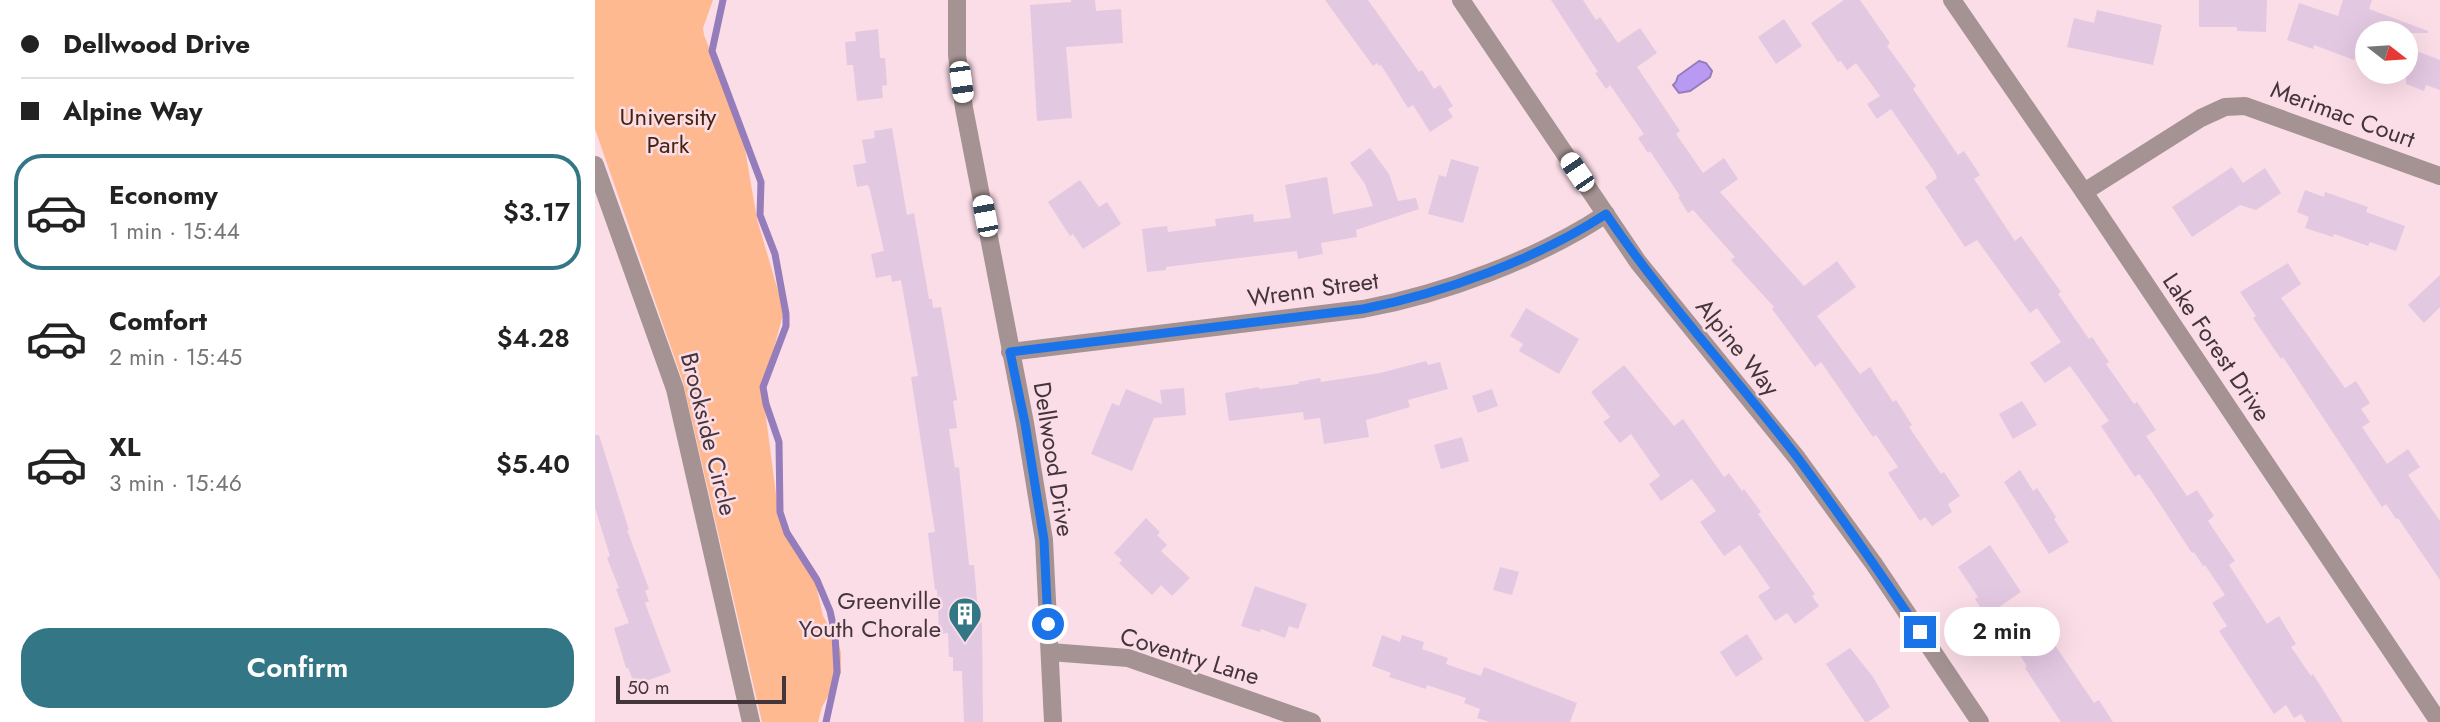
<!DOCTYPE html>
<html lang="en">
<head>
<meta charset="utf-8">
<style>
  body { margin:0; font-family:Jost,sans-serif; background:#f2f2f2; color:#222; height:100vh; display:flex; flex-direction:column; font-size:26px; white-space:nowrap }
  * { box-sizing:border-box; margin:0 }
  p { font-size:23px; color:#767676 }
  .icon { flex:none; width:38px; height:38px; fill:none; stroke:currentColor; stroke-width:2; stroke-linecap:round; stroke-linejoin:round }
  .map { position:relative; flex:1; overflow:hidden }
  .panel { display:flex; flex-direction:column; background:#fff; width:595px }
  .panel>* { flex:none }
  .guide { display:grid; align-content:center; height:154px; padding:0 21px; background:#fff }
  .needle { width:46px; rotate:107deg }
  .tools { position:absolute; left:1760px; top:21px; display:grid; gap:14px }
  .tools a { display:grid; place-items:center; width:63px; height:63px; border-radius:50%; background:#fff; box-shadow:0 7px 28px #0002; font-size:35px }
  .scale { position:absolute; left:21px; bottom:18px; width:170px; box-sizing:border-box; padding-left:7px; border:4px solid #44353a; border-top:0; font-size:19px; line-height:24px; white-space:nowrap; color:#44353a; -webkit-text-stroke:5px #fbdde7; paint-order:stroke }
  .end { position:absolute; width:32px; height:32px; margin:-16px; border:9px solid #1a73e8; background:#fff; box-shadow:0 0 0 4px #fff }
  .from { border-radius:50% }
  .bubble { position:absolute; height:49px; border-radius:24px; background:#fff; box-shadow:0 7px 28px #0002; font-size:23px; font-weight:600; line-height:49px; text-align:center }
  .car { position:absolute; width:21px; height:42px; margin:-21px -10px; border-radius:9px; box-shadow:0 0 5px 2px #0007; background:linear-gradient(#fff 24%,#345 0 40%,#fff 0 76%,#345 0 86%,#fff 0) }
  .guide b { display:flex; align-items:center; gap:24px; height:66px; font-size:26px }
  .guide b+b { border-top:2px solid #e0e0e0 }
  .guide i { width:18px; height:18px; background:#222 }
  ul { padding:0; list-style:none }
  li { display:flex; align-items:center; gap:21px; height:116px; margin:0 14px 10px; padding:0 7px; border:4px solid transparent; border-radius:28px }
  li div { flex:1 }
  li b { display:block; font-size:26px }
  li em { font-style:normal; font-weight:600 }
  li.current { border-color:#337787 }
  li>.icon { width:63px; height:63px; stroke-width:1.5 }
  .button { display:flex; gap:14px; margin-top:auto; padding:14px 21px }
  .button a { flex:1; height:80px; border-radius:28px; background:#337787; color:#fff; font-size:28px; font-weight:600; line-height:80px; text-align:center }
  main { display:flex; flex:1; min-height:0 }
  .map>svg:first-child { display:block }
</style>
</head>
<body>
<main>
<section class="panel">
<div class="guide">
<b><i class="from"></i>Dellwood Drive</b>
<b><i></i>Alpine Way</b>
</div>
<ul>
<li class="current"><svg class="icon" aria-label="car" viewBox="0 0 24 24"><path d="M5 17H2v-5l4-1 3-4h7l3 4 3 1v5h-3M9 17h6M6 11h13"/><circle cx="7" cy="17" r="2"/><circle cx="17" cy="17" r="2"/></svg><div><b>Economy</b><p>1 min · 15:44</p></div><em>$3.17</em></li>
<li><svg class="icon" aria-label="car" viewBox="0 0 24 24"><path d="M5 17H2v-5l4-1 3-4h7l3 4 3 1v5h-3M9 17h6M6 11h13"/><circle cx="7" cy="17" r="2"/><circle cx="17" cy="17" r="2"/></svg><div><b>Comfort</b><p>2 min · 15:45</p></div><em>$4.28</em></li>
<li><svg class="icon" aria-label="car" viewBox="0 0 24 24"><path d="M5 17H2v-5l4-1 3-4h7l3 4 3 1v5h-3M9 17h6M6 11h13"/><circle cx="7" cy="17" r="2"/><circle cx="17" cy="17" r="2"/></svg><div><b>XL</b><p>3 min · 15:46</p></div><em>$5.40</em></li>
</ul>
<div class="button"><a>Confirm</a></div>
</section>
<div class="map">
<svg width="1845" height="722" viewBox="0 0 1845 722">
  <rect width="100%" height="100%" fill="#fbdde7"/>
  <path fill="#ffb990" d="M 0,0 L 118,0 L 108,28 L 109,35 L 137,105 L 150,149 L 162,219 L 189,311 L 171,378 L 169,402 L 182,502 L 189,521 L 219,576 L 228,616 L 243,641 L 246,653 L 246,673 L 227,707 L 223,722 L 167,722 L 88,382 L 0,129 Z"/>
  <path fill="#b89af2" stroke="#957cbb" stroke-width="2" d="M 1104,61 L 1111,63 L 1117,71 L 1115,77 L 1095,91 L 1084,93 L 1078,85 L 1081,82 L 1083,76 Z"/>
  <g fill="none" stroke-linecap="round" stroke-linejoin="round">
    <path stroke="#957cbb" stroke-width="7" d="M 128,0 L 117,51 L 166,182 L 165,215 L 180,254 L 191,314 L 191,326 L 168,387 L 171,404 L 184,442 L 185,512 L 192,533 L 222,580 L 235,611 L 240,634 L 242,672 L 231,722"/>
  </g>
  <g fill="#e3c8e2">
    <path d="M 476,0 L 500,0 L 501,11 L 526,9 L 528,43 L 471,47 L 477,118 L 442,121 L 435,5 L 476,2 Z"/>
    <path d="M 730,0 L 773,0 L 824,72 L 827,70 L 839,89 L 845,85 L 858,106 L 853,109 L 858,117 L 835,132 L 818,105 L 813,108 L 786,65 L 784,66 L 782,63 L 778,66 Z"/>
    <path d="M 956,0 L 988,0 L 1001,20 L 1005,17 L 1023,43 L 1045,28 L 1062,53 L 1042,67 L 1085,131 L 1081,134 L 1108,173 L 1129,158 L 1143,179 L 1125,192 L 1209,286 L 1242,261 L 1261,287 L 1222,316 L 1265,374 L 1275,367 L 1298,402 L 1301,400 L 1317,425 L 1314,427 L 1346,474 L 1349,472 L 1365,496 L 1353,504 L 1357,512 L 1337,526 L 1330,517 L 1325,521 L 1293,473 L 1303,467 L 1281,435 L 1278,437 L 1226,362 L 1220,367 L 1177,309 L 1179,307 L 1136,260 L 1140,257 L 1098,210 L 1093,213 L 1083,197 L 1085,196 L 1055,151 L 1053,153 L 1043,138 L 1049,134 L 1015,85 L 1011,89 L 1000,73 L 1003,72 Z"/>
    <path d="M 1249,0 L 1265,0 L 1295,43 L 1292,46 L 1321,86 L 1318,89 L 1363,155 L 1369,151 L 1385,175 L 1379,179 L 1420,241 L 1426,236 L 1466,292 L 1463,294 L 1494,339 L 1497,337 L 1514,362 L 1511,364 L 1539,404 L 1542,402 L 1561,430 L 1551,436 L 1592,496 L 1602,490 L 1619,516 L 1613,521 L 1640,561 L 1634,565 L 1672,624 L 1684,616 L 1701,644 L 1696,647 L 1716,676 L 1718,674 L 1748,722 L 1711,722 L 1706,714 L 1699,718 L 1691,705 L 1679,714 L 1624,631 L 1632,626 L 1617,603 L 1630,595 L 1610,565 L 1608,566 L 1599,552 L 1597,553 L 1557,492 L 1544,474 L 1540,477 L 1506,426 L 1514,421 L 1475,366 L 1450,383 L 1435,363 L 1466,342 L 1442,308 L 1435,313 L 1382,240 L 1370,247 L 1330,187 L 1342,178 L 1339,171 L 1296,109 L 1282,119 L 1272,104 L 1285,96 L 1261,63 L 1252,70 L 1246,61 L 1243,62 L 1216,23 Z"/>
    <path d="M 1604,0 L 1672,0 L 1671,32 L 1642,31 L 1642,27 L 1604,27 Z"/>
    <path d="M 1748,0 L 1777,0 L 1774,9 L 1833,31 L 1833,33 L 1768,33 L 1759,60 L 1719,45 L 1718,49 L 1692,40 L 1704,3 L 1743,16 Z"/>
    <path d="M 1502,10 L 1567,25 L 1558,65 L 1472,47 L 1479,18 L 1499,23 Z"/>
    <path d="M 1189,19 L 1207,46 L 1181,64 L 1163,37 Z"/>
    <path d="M 283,29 L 285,58 L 290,58 L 292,85 L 287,86 L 288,98 L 262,101 L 258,65 L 252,65 L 250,42 L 261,41 L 260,32 Z"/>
    <path d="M 1811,47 L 1845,60 L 1845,90 L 1831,85 L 1829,91 L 1811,84 Z"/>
    <path d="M 297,128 L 312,215 L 319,213 L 334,299 L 337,299 L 338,308 L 346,307 L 362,400 L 358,401 L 362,428 L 354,429 L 360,468 L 364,467 L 374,565 L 379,565 L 384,623 L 387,623 L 388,722 L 369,722 L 367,671 L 358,671 L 358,657 L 354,657 L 353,633 L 344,634 L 342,590 L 340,590 L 333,533 L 340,532 L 316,377 L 323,376 L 306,280 L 297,282 L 296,275 L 281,278 L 276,254 L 289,251 L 275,190 L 273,185 L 262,187 L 258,165 L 271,163 L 267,140 L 280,138 L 279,131 Z"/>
    <path d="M 775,148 L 794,174 L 803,201 L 821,198 L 824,209 L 761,230 L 762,237 L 726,243 L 728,254 L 703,259 L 702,251 L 571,267 L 571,270 L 552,272 L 547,229 L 572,226 L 573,232 L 621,226 L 620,219 L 658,214 L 659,222 L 696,218 L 690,185 L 732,177 L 738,214 L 778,206 L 770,184 L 755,163 Z"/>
    <path d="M 856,159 L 884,167 L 868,223 L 833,214 L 844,175 L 851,177 Z"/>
    <path d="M 1637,167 L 1648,183 L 1670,168 L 1686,193 L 1661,210 L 1645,205 L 1597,237 L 1577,207 Z"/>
    <path d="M 485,180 L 504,207 L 512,202 L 526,224 L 488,249 L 478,234 L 475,236 L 453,202 Z"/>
    <path d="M 1710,190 L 1729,197 L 1730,192 L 1773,207 L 1771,212 L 1810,226 L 1801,251 L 1775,242 L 1773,246 L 1739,234 L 1738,237 L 1710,228 L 1714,217 L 1702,212 Z"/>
    <path d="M 1693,263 L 1706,284 L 1686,298 L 1750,388 L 1761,381 L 1775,403 L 1766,409 L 1775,422 L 1767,427 L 1792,464 L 1813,449 L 1825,467 L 1813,475 L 1845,521 L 1845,580 L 1803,518 L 1801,519 L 1791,504 L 1787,507 L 1688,357 L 1686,359 L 1658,318 L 1661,316 L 1645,292 Z"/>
    <path d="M 1845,275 L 1845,307 L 1829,323 L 1813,305 Z"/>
    <path d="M 931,308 L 984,339 L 964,374 L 924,351 L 928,344 L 915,336 Z"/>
    <path d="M 831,361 L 833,365 L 845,362 L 853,389 L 813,400 L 815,407 L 771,420 L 774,437 L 729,444 L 725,418 L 709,420 L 708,412 L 634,421 L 630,393 L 664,387 L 664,389 L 704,384 L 703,382 L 725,378 L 726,382 L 785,373 Z"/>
    <path d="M 1029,365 L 1079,426 L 1088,419 L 1129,477 L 1134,473 L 1147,491 L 1149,489 L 1166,512 L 1163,514 L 1220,594 L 1217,596 L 1224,606 L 1200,624 L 1192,613 L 1180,621 L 1163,596 L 1175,588 L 1145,545 L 1129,556 L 1105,522 L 1121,511 L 1097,479 L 1066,501 L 1054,484 L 1065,476 L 1036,434 L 1025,443 L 1008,422 L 1015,417 L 996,392 Z"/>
    <path d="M 589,388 L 591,415 L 559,418 L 537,471 L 496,454 L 517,403 L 524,406 L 531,389 L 567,404 L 565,390 Z"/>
    <path d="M 897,389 L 903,406 L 883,413 L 877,396 Z"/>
    <path d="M 1427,401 L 1442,425 L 1418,439 L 1404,414 Z"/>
    <path d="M 0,435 L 4,435 L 34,530 L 32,530 L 54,589 L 50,591 L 54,601 L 50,603 L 76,672 L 40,685 L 33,668 L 31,668 L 19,628 L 34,623 L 21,589 L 24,588 L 12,558 L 15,556 L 0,508 Z"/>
    <path d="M 867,437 L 874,461 L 846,469 L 839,445 Z"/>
    <path d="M 1425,470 L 1438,491 L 1442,488 L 1461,517 L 1459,519 L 1474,542 L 1454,554 L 1409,482 Z"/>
    <path d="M 551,518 L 565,532 L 562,535 L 572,545 L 566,551 L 595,578 L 577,596 L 566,585 L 557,595 L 524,563 L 527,560 L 519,553 Z"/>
    <path d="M 1395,545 L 1426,592 L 1391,616 L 1380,599 L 1383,597 L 1363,567 Z"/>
    <path d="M 905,567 L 924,572 L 917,595 L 898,590 Z"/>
    <path d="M 660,586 L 712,604 L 703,629 L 694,626 L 690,638 L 666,629 L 665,632 L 646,626 Z"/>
    <path d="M 1447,626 L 1499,703 L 1504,700 L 1518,722 L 1466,722 L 1430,668 L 1432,666 L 1418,645 Z"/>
    <path d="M 1152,634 L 1168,659 L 1141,677 L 1125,652 Z"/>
    <path d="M 787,635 L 805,642 L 807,635 L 829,642 L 827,649 L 853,658 L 851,664 L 886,676 L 889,667 L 982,703 L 975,722 L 895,722 L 882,718 L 885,709 L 869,703 L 871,698 L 832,685 L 831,689 L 794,677 L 796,673 L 777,666 Z"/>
    <path d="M 1255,648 L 1278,677 L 1295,707 L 1273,722 L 1270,722 L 1231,664 Z"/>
  </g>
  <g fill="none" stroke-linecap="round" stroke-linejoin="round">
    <g stroke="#a49392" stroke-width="18">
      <path d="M 362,0 L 362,55 L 369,108 L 430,423 L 449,540 L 458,722"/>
      <path d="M 866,0 L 1043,262 L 1202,458 L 1279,564 L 1385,722"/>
      <path d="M 1357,0 L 1489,192 L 1844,722"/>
      <path d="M 0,165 L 80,389 L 156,722"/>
      <path d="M 1489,192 L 1606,118 L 1630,107 L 1650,106 L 1845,176"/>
      <path d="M 415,352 L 768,309 C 848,294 943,259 1011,214"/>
      <path d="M 455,652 L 533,658 L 717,722"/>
    </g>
  </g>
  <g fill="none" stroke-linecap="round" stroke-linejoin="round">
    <path stroke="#1a73e8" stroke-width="9" d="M 453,624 L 449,540 L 430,423 L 415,352 L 768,309 C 849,293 942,259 1011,214 C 1069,300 1139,375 1202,457 C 1245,514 1285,573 1325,632"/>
  </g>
  <defs>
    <g id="building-pin" transform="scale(1.75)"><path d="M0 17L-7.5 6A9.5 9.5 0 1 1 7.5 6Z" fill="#337787" stroke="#fbdde7"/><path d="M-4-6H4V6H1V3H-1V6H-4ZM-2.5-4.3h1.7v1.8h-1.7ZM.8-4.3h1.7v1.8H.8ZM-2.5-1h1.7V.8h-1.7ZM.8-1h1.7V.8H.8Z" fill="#fff"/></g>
  </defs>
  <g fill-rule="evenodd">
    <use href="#building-pin" x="370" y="614"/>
  </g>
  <g text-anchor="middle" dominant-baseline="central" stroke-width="5" stroke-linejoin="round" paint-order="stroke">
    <g font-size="24" fill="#44353a" stroke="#fbdde7">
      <text transform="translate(1748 114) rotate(20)">Merimac Court</text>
      <text transform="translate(718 289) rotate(-8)">Wrenn Street</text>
      <text transform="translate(1143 347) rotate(51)">Alpine Way</text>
      <text transform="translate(1622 347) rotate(56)">Lake Forest Drive</text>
      <text transform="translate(114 434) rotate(76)">Brookside Circle</text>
      <text transform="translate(459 459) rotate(81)">Dellwood Drive</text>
      <text transform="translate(595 656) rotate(17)">Coventry Lane</text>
    </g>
    <g font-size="24" fill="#47240d" stroke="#fbdde7">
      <text x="73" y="116">University<tspan x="73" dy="28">Park</tspan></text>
    </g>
    <g font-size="24" fill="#44353a" stroke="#fbdde7" text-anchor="end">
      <text x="346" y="600">Greenville<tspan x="346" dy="28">Youth Chorale</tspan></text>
    </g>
  </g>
</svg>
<div class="tools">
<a><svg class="needle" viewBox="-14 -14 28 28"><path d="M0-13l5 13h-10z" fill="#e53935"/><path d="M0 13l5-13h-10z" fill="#767676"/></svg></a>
</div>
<div class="scale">50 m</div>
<i class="end from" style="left:453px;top:624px"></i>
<i class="end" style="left:1325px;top:632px"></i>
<div class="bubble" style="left:1349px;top:607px;width:116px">2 min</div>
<i class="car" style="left:366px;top:82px;rotate:172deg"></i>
<i class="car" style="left:982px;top:172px;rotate:326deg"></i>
<i class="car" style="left:390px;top:216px;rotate:349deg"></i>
</div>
</main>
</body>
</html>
